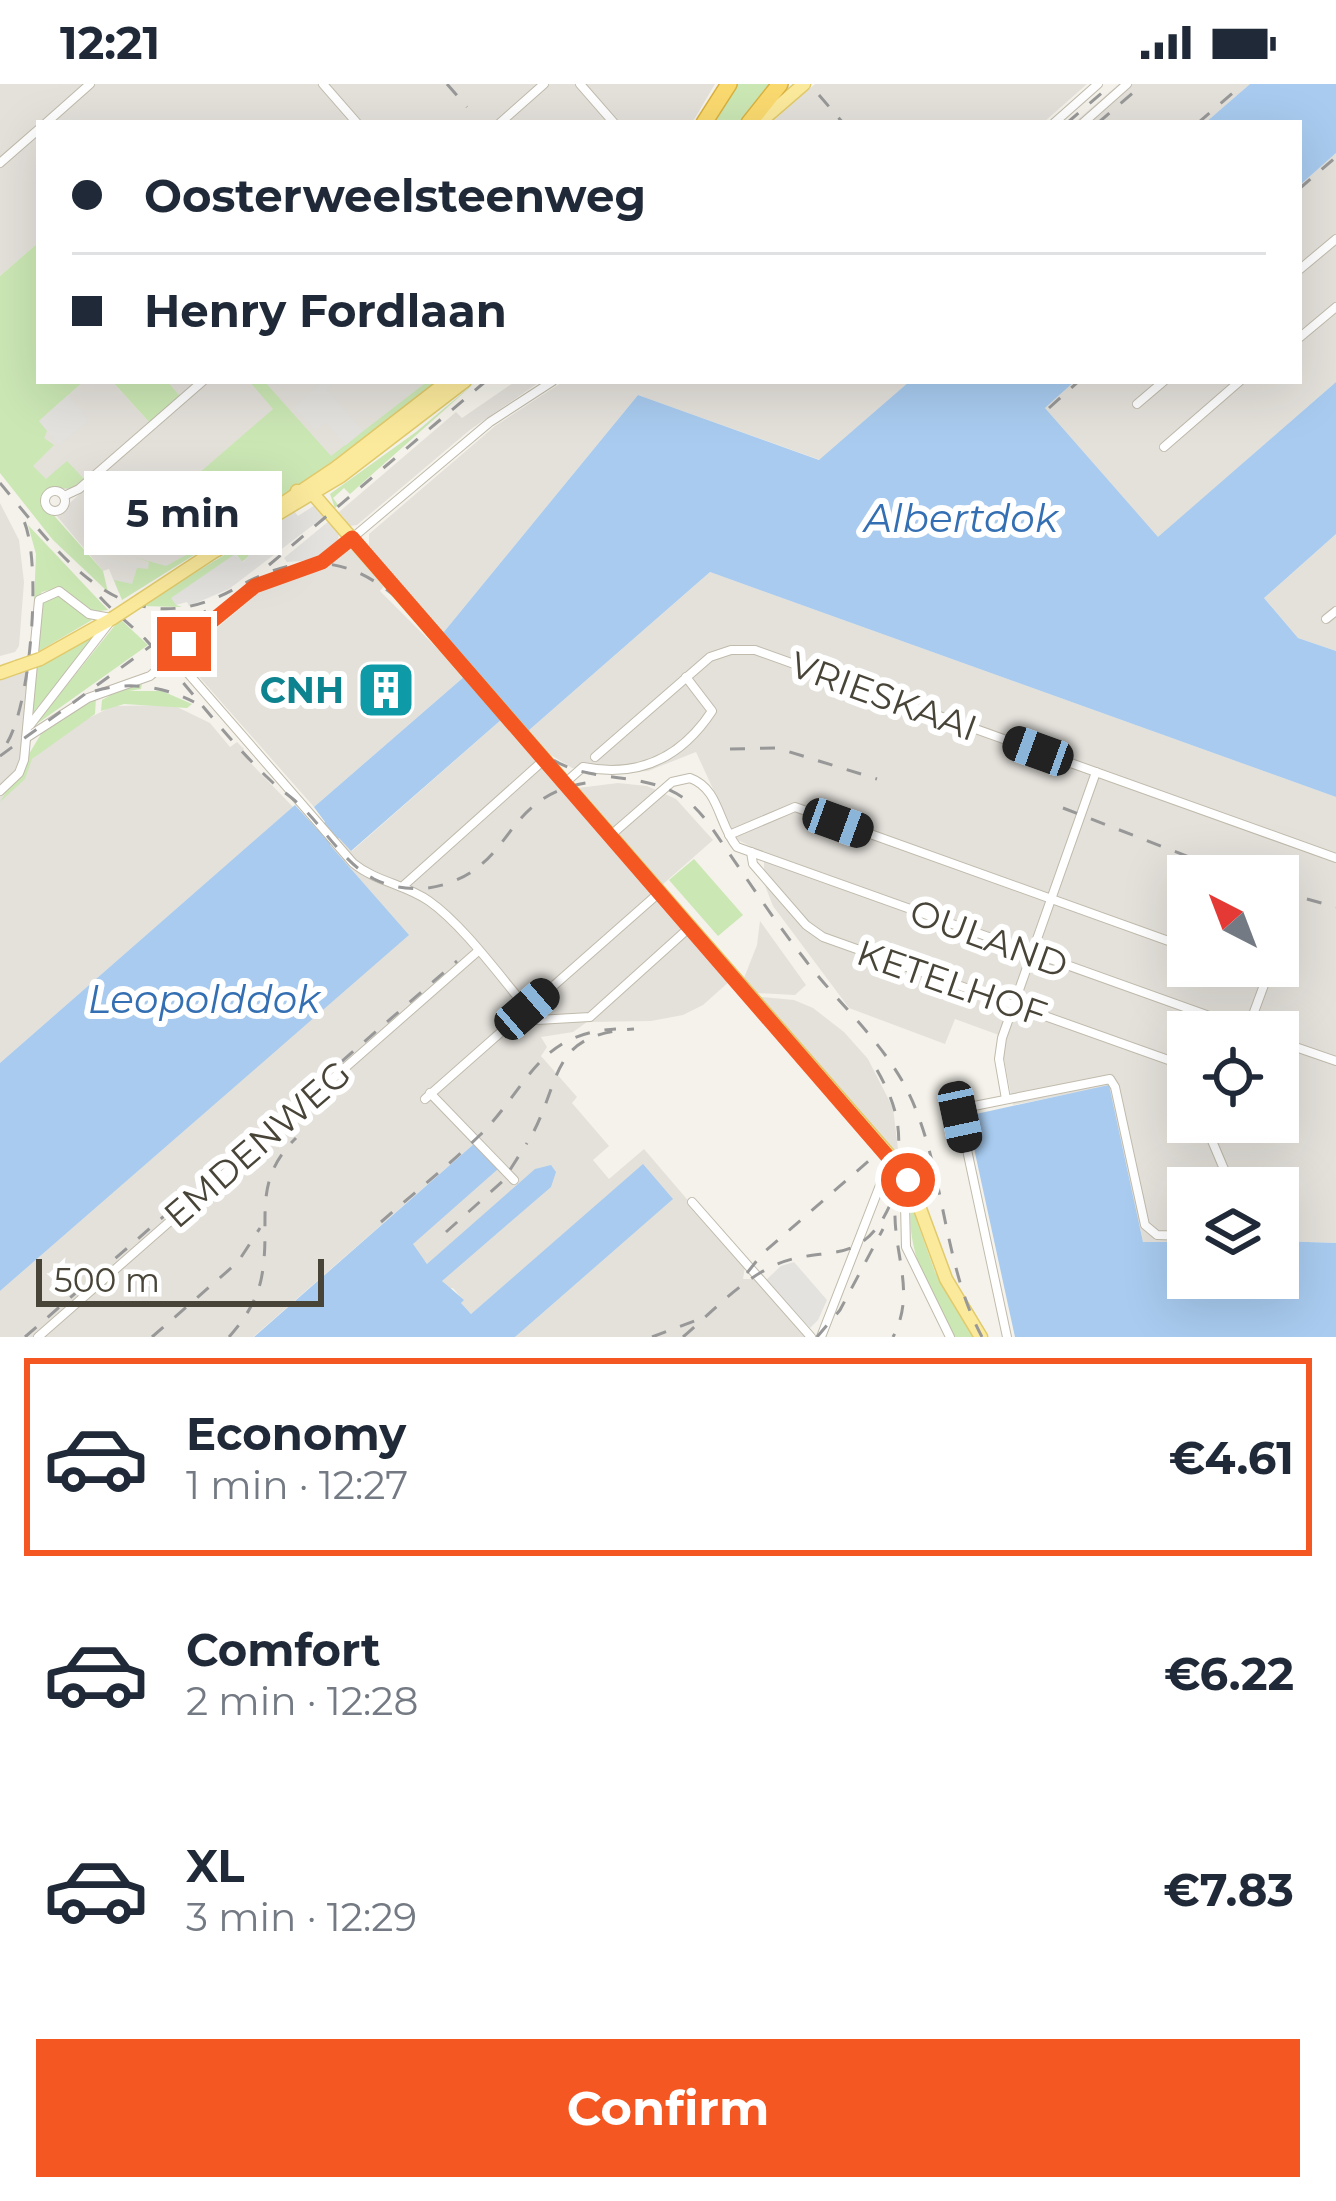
<!DOCTYPE html>
<html lang="en">
<head>
<meta charset="utf-8">
<style>
  body { margin:0; font-family:Montserrat,sans-serif; background:#f6f6f7; color:#1f2937; height:100vh; display:flex; flex-direction:column; font-size:45px; white-space:nowrap }
  * { box-sizing:border-box; margin:0 }
  p { font-size:39px; color:#747a83 }
  .icon { flex:none; width:66px; height:66px; fill:none; stroke:currentColor; stroke-width:2; stroke-linecap:round; stroke-linejoin:round }
  .map { position:relative; height:1253px; overflow:hidden }
  .drawer { display:flex; flex-direction:column; background:#fff; flex:1 }
  .drawer>* { flex:none }
  .top-card { position:absolute; left:36px; top:36px; width:1266px; height:264px; border-radius:0px; box-shadow:0 12px 48px #0002; display:grid; align-content:center; height:264px; padding:0 36px; background:#fff }
  .needle { width:78px; rotate:318deg }
  .tools { position:absolute; left:1167px; top:771px; display:grid; gap:24px }
  .tools a { display:grid; place-items:center; width:132px; height:132px; border-radius:0px; background:#fff; box-shadow:0 12px 48px #0002; font-size:60px }
  .scale { position:absolute; left:36px; bottom:30px; width:288px; box-sizing:border-box; padding-left:12px; border:6px solid #484438; border-top:0; font-size:33px; line-height:42px; white-space:nowrap; color:#484438; -webkit-text-stroke:9px #fff; paint-order:stroke }
  .end { position:absolute; width:54px; height:54px; margin:-27px; border:15px solid #f45721; background:#fff; box-shadow:0 0 0 6px #fff }
  .from { border-radius:50% }
  .bubble { position:absolute; height:84px; border-radius:0px; background:#fff; box-shadow:0 12px 48px #0002; font-size:39px; font-weight:700; line-height:84px; text-align:center }
  .car { position:absolute; width:36px; height:72px; margin:-36px -18px; border-radius:15px; box-shadow:0 0 9px 3px #0007; background:linear-gradient(#222 24%,#8ab4d8 0 40%,#222 0 76%,#8ab4d8 0 86%,#222 0) }
  .top-card b { display:flex; align-items:center; gap:42px; height:114px; font-size:45px }
  .top-card b+b { border-top:3px solid #e0e1e3 }
  .top-card i { width:30px; height:30px; background:#1f2937 }
  ul { padding:21px 0 0; list-style:none }
  li { display:flex; align-items:center; gap:36px; height:198px; margin:0 24px 18px; padding:0 12px; border:6px solid transparent; border-radius:0px }
  li div { flex:1 }
  li b { display:block; font-size:45px }
  li em { font-style:normal; font-weight:700 }
  li.active { border-color:#f45721 }
  li>.icon { width:108px; height:108px; stroke-width:1.5 }
  .primary-button { display:flex; gap:24px; margin-top:auto; padding:24px 36px }
  .primary-button a { flex:1; height:138px; border-radius:0px; background:#f45721; color:#fff; font-size:48px; font-weight:700; line-height:138px; text-align:center }
  .status { display:flex; justify-content:space-between; align-items:center; height:84px; padding:0 60px; background:#fff; direction:ltr }
  .status svg { height:33px; fill:currentColor }
  .map>svg:first-child { display:block }
</style>
</head>
<body>
<div class="status"><b>12:21</b><svg viewBox="0 0 49 12"><path d="M0 12V9h3v3zM5 12V6h3v6zM10 12V3h3v9zM15 12V0h3v12zM26 1h20v11H26zM47 4h2v5h-2z"/></svg></div>
<div class="map">
<svg width="1336" height="1253" viewBox="0 0 1336 1253">
  <rect width="100%" height="100%" fill="#f4f2ea"/>
  <g fill="#e4e1db" fill-rule="evenodd">
    <path d="M 0,0 L 715,0 L 692,39 L 39,39 L 39,158 L 0,192 Z"/>
    <path d="M 815,0 L 1087,0 L 1043,39 L 771,39 Z"/>
    <path d="M 1119,0 L 1250,0 L 1205,39 L 1074,39 Z"/>
    <path d="M 1336,69 L 1336,298 L 1158,454 L 1045,324 L 1075,297 L 1299,297 L 1299,102 Z"/>
    <path d="M 84,297 L 112,297 L 150,339 L 82,399 L 69,405 L 52,405 L 13,360 Z"/>
    <path d="M 167,297 L 435,297 L 382,341 L 205,461 L 119,509 L 109,485 L 103,487 L 56,431 L 185,318 Z"/>
    <path d="M 516,297 L 541,297 L 471,345 L 357,441 L 350,442 L 339,428 L 456,328 L 462,334 Z"/>
    <path d="M 564,297 L 910,297 L 820,376 L 638,311 L 443,549 L 369,462 L 369,450 L 495,342 Z"/>
    <path d="M 0,419 L 19,456 L 24,498 L 19,562 L 15,568 L 0,572 Z"/>
    <path d="M 1336,450 L 1336,567 L 1298,554 L 1264,514 Z"/>
    <path d="M 352,463 L 385,501 L 380,507 L 465,592 L 314,723 L 186,578 L 187,569 L 263,505 L 324,485 Z"/>
    <path d="M 710,488 L 1336,713 L 1336,1159 L 1278,1157 L 1278,1104 L 1188,1104 L 1188,1158 L 1143,1158 L 1109,1002 L 1013,1021 L 1003,970 L 1007,954 L 955,935 L 945,960 L 849,924 L 773,822 L 764,799 L 764,769 L 736,755 L 696,668 L 648,687 L 605,689 L 572,684 L 546,668 L 528,647 ZM 1188,792 L 1278,792 L 1278,882 L 1188,882 ZM 1188,948 L 1278,948 L 1278,1038 L 1188,1038 Z"/>
    <path d="M 28,585 L 22,668 L 32,675 L 79,639 L 113,622 L 173,621 L 210,639 L 230,663 L 237,658 L 244,665 L 241,669 L 293,723 L 0,979 L 0,595 Z"/>
    <path d="M 502,635 L 731,896 L 703,921 L 683,931 L 651,937 L 587,938 L 573,948 L 541,953 L 547,963 L 541,972 L 577,1013 L 572,1019 L 609,1062 L 593,1076 L 609,1095 L 644,1065 L 745,1183 L 743,1195 L 757,1195 L 807,1253 L 515,1253 L 672,1115 L 643,1081 L 471,1230 L 461,1219 L 463,1216 L 453,1204 L 449,1205 L 412,1162 L 475,1059 L 253,1253 L 0,1253 L 0,1207 L 408,851 L 330,761 L 339,753 L 352,767 Z"/>
    <path d="M 618,699 L 647,702 L 676,715 L 713,756 L 662,801 L 578,704 Z"/>
    <path d="M 760,837 L 806,901 L 795,911 L 756,909 L 744,894 L 757,861 Z"/>
    <path d="M 761,913 L 794,916 L 813,924 L 844,948 L 868,975 L 893,1024 L 899,1073 Z"/>
  </g>
  <g fill="#cbe7b4">
    <path d="M 735,0 L 776,0 L 745,39 L 712,39 Z"/>
    <path d="M 39,158 L 39,297 L 84,297 L 39,337 L 47,347 L 44,354 L 54,361 L 33,382 L 46,395 L 67,377 L 84,395 L 72,404 L 52,405 L 42,418 L 103,487 L 108,508 L 53,456 L 0,389 L 0,192 Z"/>
    <path d="M 112,297 L 167,297 L 180,312 L 150,339 Z"/>
    <path d="M 249,297 L 264,297 L 331,372 L 428,297 L 441,297 L 269,424 L 122,516 L 114,496 L 132,500 L 137,484 L 148,485 L 149,478 L 134,473 L 166,482 L 204,461 L 171,424 L 195,415 L 184,402 L 273,325 Z"/>
    <path d="M 477,297 L 350,410 L 344,404 L 333,414 L 338,421 L 335,424 L 330,410 L 416,348 Z"/>
    <path d="M 28,441 L 108,526 L 91,528 L 57,504 L 42,508 L 34,519 L 36,470 Z"/>
    <path d="M 265,446 L 266,448 L 243,465 L 249,472 L 242,478 L 236,470 L 176,521 L 182,523 L 141,522 Z"/>
    <path d="M 55,510 L 66,512 L 92,536 L 34,570 L 40,518 Z"/>
    <path d="M 120,535 L 148,561 L 34,642 Z"/>
    <path d="M 100,549 L 36,625 L 31,634 L 32,583 Z"/>
    <path d="M 142,600 L 141,605 L 129,607 L 162,607 L 192,620 L 187,624 L 124,620 L 101,627 L 102,616 L 109,612 L 105,610 Z"/>
    <path d="M 96,614 L 95,630 L 32,675 L 25,695 L 0,718 L 41,650 Z"/>
    <path d="M 694,775 L 743,831 L 718,852 L 669,796 Z"/>
    <path d="M 911,1121 L 935,1188 L 974,1253 L 954,1253 C 931,1213 906,1168 911,1121 Z"/>
  </g>
  <g fill="#e3e2de">
    <path d="M 323,297 L 331,301 L 327,306 L 363,347 L 346,361 L 326,338 L 315,346 L 294,323 Z"/>
    <path d="M 68,311 L 89,336 L 59,361 L 39,337 Z"/>
    <path d="M 315,421 L 325,432 L 229,505 L 189,522 L 187,518 L 176,521 L 171,514 L 235,470 L 243,478 L 249,472 L 242,464 L 265,446 L 294,427 L 298,432 Z"/>
    <path d="M 171,424 L 192,447 L 166,470 L 152,455 L 140,460 L 135,455 Z"/>
    <path d="M 329,437 L 339,449 L 338,458 L 316,476 L 287,478 L 284,474 Z"/>
    <path d="M 794,1178 L 827,1216 L 818,1236 L 810,1244 L 766,1196 L 781,1182 Z"/>
  </g>
  <g fill="#a8cbef">
    <path d="M 1250,0 L 1336,0 L 1336,69 L 1299,102 L 1299,39 L 1205,39 Z"/>
    <path d="M 910,297 L 1075,297 L 1045,324 L 1158,453 L 1336,298 L 1336,450 L 1264,514 L 1298,554 L 1336,567 L 1336,713 L 710,488 L 528,647 L 499,614 L 491,621 L 502,635 L 351,767 L 339,754 L 330,761 L 409,851 L 0,1207 L 0,979 L 295,721 L 317,745 L 325,738 L 314,723 L 465,592 L 477,606 L 486,598 L 443,549 L 638,311 L 819,376 Z"/>
    <path d="M 1109,1001 L 1143,1158 L 1188,1158 L 1188,1194 L 1278,1194 L 1278,1157 L 1336,1159 L 1336,1253 L 1015,1253 L 967,1032 Z"/>
    <path d="M 475,1059 L 498,1085 L 413,1160 L 427,1180 L 535,1085 L 551,1081 L 556,1088 L 551,1103 L 442,1197 L 464,1216 L 461,1219 L 471,1230 L 643,1080 L 673,1115 L 515,1253 L 254,1253 Z"/>
  </g>
  <g fill="none" stroke-linecap="round" stroke-linejoin="round">
    <g stroke="#c0bbac" stroke-width="10">
      <g id="minor">
        <path d="M 323,0 L 357,39"/>
        <path d="M 580,0 L 614,39"/>
        <path d="M 46,39 L 90,0"/>
        <path d="M 500,39 L 544,0"/>
        <path d="M 1054,39 L 1098,0"/>
        <path d="M 1083,39 L 1127,0"/>
        <path d="M 0,79 L 39,45"/>
        <path d="M 1299,186 L 1336,155"/>
        <path d="M 1299,254 L 1336,223"/>
        <path d="M 1137,320 L 1164,297"/>
        <path d="M 1164,363 L 1240,297"/>
        <circle cx="55" cy="417" r="10"/>
        <path d="M 64,412 L 79,405 L 203,297"/>
        <path d="M 1326,535 L 1336,527"/>
        <path d="M 173,572 L 353,779 C 376,798 405,800 429,817 C 466,843 506,901 537,936 L 590,933 L 690,843"/>
        <path d="M 30,641 L 109,539"/>
        <path d="M 26,654 L 88,614 L 150,592 L 255,502 L 325,477 L 490,338 L 553,297"/>
        <path d="M 595,673 L 710,573 L 731,566 L 755,566 L 1336,774"/>
        <path d="M 566,698 L 583,683 C 638,694 681,674 712,627 L 686,593"/>
        <path d="M 0,707 L 19,689 L 24,676 L 39,516 L 59,507 L 89,530 L 111,534"/>
        <path d="M 611,751 L 672,698 L 690,694 C 720,705 718,740 737,763 L 1254,948"/>
        <path d="M 729,751 L 795,723 L 1188,864"/>
        <path d="M 751,768 L 753,780 L 806,841 L 823,853 L 1188,983"/>
        <path d="M 402,803 L 545,675"/>
        <path d="M 1278,861 L 1286,838 L 1280,836"/>
        <path d="M 1238,882 L 1267,892"/>
        <path d="M 1247,947 L 1271,882"/>
        <path d="M 1278,957 L 1336,977"/>
        <path d="M 430,1009 L 514,1096"/>
        <path d="M 425,1015 L 660,808"/>
        <path d="M 1006,1015 L 999,975 L 1002,954 L 1096,688"/>
        <path d="M 1215,1038 L 1210,1052 L 1232,1104"/>
        <path d="M 914,1111 L 905,1120 L 906,1163 L 950,1253"/>
        <path d="M 692,1118 L 811,1253"/>
        <path d="M 38,1253 L 477,868"/>
        <path d="M 821,1253 L 891,1073"/>
        <path d="M 1007,1253 L 960,1033 L 964,1024 L 1110,995 L 1115,1003 L 1145,1141 L 1157,1151 L 1188,1152"/>
      </g>
    </g>
    <g stroke="#e1ca6b" stroke-width="15">
      <g id="major">
        <path d="M 759,39 L 804,0"/>
        <path d="M 337,383 L 448,297"/>
        <path d="M 297,407 L 313,410 L 897,1080 L 912,1103 L 946,1195 L 981,1253"/>
        <path d="M 267,430 L 343,379"/>
        <path d="M 217,466 L 341,392 L 465,297"/>
        <path d="M 142,515 L 221,463"/>
        <path d="M 40,575 L 113,534"/>
        <path d="M 0,589 L 17,583"/>
      </g>
    </g>
    <g stroke="#dab13e" stroke-width="18">
      <g id="highway">
        <path d="M 704,39 L 729,0"/>
        <path d="M 749,39 L 780,0"/>
      </g>
    </g>
    <use href="#minor" stroke="#fff" stroke-width="8"/>
    <use href="#major" stroke="#fbea9c" stroke-width="12"/>
    <use href="#highway" stroke="#fada6f" stroke-width="15"/>
    <g stroke="#989898" stroke-width="3" stroke-dasharray="15 15" stroke-linecap="butt">
      <path d="M 447,0 L 467,23"/>
      <path d="M 819,11 L 843,39"/>
      <path d="M 1067,39 L 1112,0"/>
      <path d="M 1098,39 L 1143,0"/>
      <path d="M 1198,39 L 1243,0"/>
      <path d="M 1299,105 L 1336,73"/>
      <path d="M 1049,324 L 1079,297"/>
      <path d="M 0,399 C 65,477 126,566 236,504 C 272,484 308,471 349,485 C 415,507 487,616 539,665 C 582,706 646,681 690,719 C 706,733 717,752 729,769 C 753,804 777,840 803,873 C 841,924 893,965 916,1026 C 945,1099 945,1184 982,1253"/>
      <path d="M 269,481 L 486,297"/>
      <path d="M 100,513 C 114,529 132,541 147,557 C 188,602 224,652 268,694 C 279,705 292,713 303,724 C 326,747 344,779 374,795 C 398,807 428,808 454,797 C 518,771 505,707 599,697"/>
      <path d="M 95,607 C 128,597 163,602 194,618"/>
      <path d="M 7,659 C 31,619 42,480 24,437"/>
      <path d="M 730,665 L 777,664 L 877,695"/>
      <path d="M 0,672 L 159,556 L 206,527"/>
      <path d="M 1063,724 L 1238,792"/>
      <path d="M 1278,807 L 1336,823"/>
      <path d="M 877,986 C 913,1049 893,1069 895,1133 C 896,1176 915,1211 893,1253"/>
      <path d="M 534,1047 C 562,991 552,950 634,945"/>
      <path d="M 190,1125 L 231,1100"/>
      <path d="M 381,1138 C 414,1109 449,1081 480,1051 C 528,1004 537,949 616,945"/>
      <path d="M 446,1148 L 503,1097 L 527,1059"/>
      <path d="M 747,1189 L 763,1169 L 872,1074"/>
      <path d="M 25,1253 L 457,877"/>
      <path d="M 152,1253 L 238,1178 L 260,1144"/>
      <path d="M 229,1253 C 244,1236 256,1218 261,1196 C 273,1139 249,1100 296,1054"/>
      <path d="M 652,1253 L 697,1236"/>
      <path d="M 683,1253 C 711,1229 738,1199 771,1183 C 823,1157 862,1190 893,1114"/>
      <path d="M 817,1253 L 840,1226 L 883,1145"/>
    </g>
    <g stroke="#e1ca6b" stroke-width="15" stroke-linecap="butt">
      <g id="major-bridge">
        <path d="M 113,534 L 142,515"/>
        <path d="M 17,583 L 40,575"/>
      </g>
    </g>
    <use href="#major-bridge" stroke="#fbea9c" stroke-width="12"/>
  </g>
  <g fill="none" stroke-linecap="round" stroke-linejoin="round">
    <path stroke="#f45721" stroke-width="15" d="M 184,560 L 255,502 L 322,478 L 352,454 L 908,1096"/>
  </g>
  <defs>
    <g id="building-square" transform="scale(3)"><rect x="-9" y="-9" width="18" height="18" rx="4" fill="#0f9aa8" stroke="#fff"/><path d="M-4-6H4V6H1V3H-1V6H-4ZM-2.5-4.3h1.7v1.8h-1.7ZM.8-4.3h1.7v1.8H.8ZM-2.5-1h1.7V.8h-1.7ZM.8-1h1.7V.8H.8Z" fill="#fff"/></g>
  </defs>
  <g fill-rule="evenodd">
    <use href="#building-square" x="386" y="606"/>
  </g>
  <g text-anchor="middle" dominant-baseline="central" stroke-width="12" stroke-linejoin="round" paint-order="stroke">
    <g font-size="36" font-weight="bold" fill="#0d838f" stroke="#fff" text-anchor="end">
      <text x="344" y="606">CNH</text>
    </g>
    <g font-size="36" fill="#484438" stroke="#fff">
      <text transform="translate(884 612) rotate(20)">VRIESKAAI</text>
      <text transform="translate(989 854) rotate(20)">OULAND</text>
      <text transform="translate(952 899) rotate(19)">KETELHOF</text>
      <text transform="translate(257 1060) rotate(-41)">EMDENWEG</text>
    </g>
    <g font-size="39" font-style="italic" fill="#336fb2" stroke="#fff">
      <text x="961" y="434">Albertdok</text>
      <text x="204" y="915">Leopolddok</text>
    </g>
  </g>
</svg>
<div class="tools">
<a><svg class="needle" viewBox="-14 -14 28 28"><path d="M0-13l5 13h-10z" fill="#e53935"/><path d="M0 13l5-13h-10z" fill="#747a83"/></svg></a>
<a><svg class="icon" aria-label="locate" viewBox="0 0 24 24"><circle cx="12" cy="12" r="6"/><path d="M12 2v4M12 18v4M2 12h4M18 12h4"/></svg></a>
<a><svg class="icon" aria-label="layers" viewBox="0 0 24 24"><path d="M12 4l9 5-9 5-9-5zM3 14l9 5 9-5"/></svg></a>
</div>
<div class="scale">500 m</div>
<i class="end from" style="left:908px;top:1096px"></i>
<i class="end" style="left:184px;top:560px"></i>
<div class="bubble" style="left:84px;top:387px;width:198px">5 min</div>
<i class="car" style="left:1038px;top:667px;rotate:290deg"></i>
<i class="car" style="left:838px;top:739px;rotate:110deg"></i>
<i class="car" style="left:527px;top:925px;rotate:49deg"></i>
<i class="car" style="left:960px;top:1033px;rotate:168deg"></i>
<div class="top-card">
<b><i class="from"></i>Oosterweelsteenweg</b>
<b><i></i>Henry Fordlaan</b>
</div>
</div>
<section class="drawer">
<ul>
<li class="active"><svg class="icon" aria-label="car" viewBox="0 0 24 24"><path d="M5 17H2v-5l4-1 3-4h7l3 4 3 1v5h-3M9 17h6M6 11h13"/><circle cx="7" cy="17" r="2"/><circle cx="17" cy="17" r="2"/></svg><div><b>Economy</b><p>1 min · 12:27</p></div><em>€4.61</em></li>
<li><svg class="icon" aria-label="car" viewBox="0 0 24 24"><path d="M5 17H2v-5l4-1 3-4h7l3 4 3 1v5h-3M9 17h6M6 11h13"/><circle cx="7" cy="17" r="2"/><circle cx="17" cy="17" r="2"/></svg><div><b>Comfort</b><p>2 min · 12:28</p></div><em>€6.22</em></li>
<li><svg class="icon" aria-label="car" viewBox="0 0 24 24"><path d="M5 17H2v-5l4-1 3-4h7l3 4 3 1v5h-3M9 17h6M6 11h13"/><circle cx="7" cy="17" r="2"/><circle cx="17" cy="17" r="2"/></svg><div><b>XL</b><p>3 min · 12:29</p></div><em>€7.83</em></li>
</ul>
<div class="primary-button"><a>Confirm</a></div>
</section>
</body>
</html>
